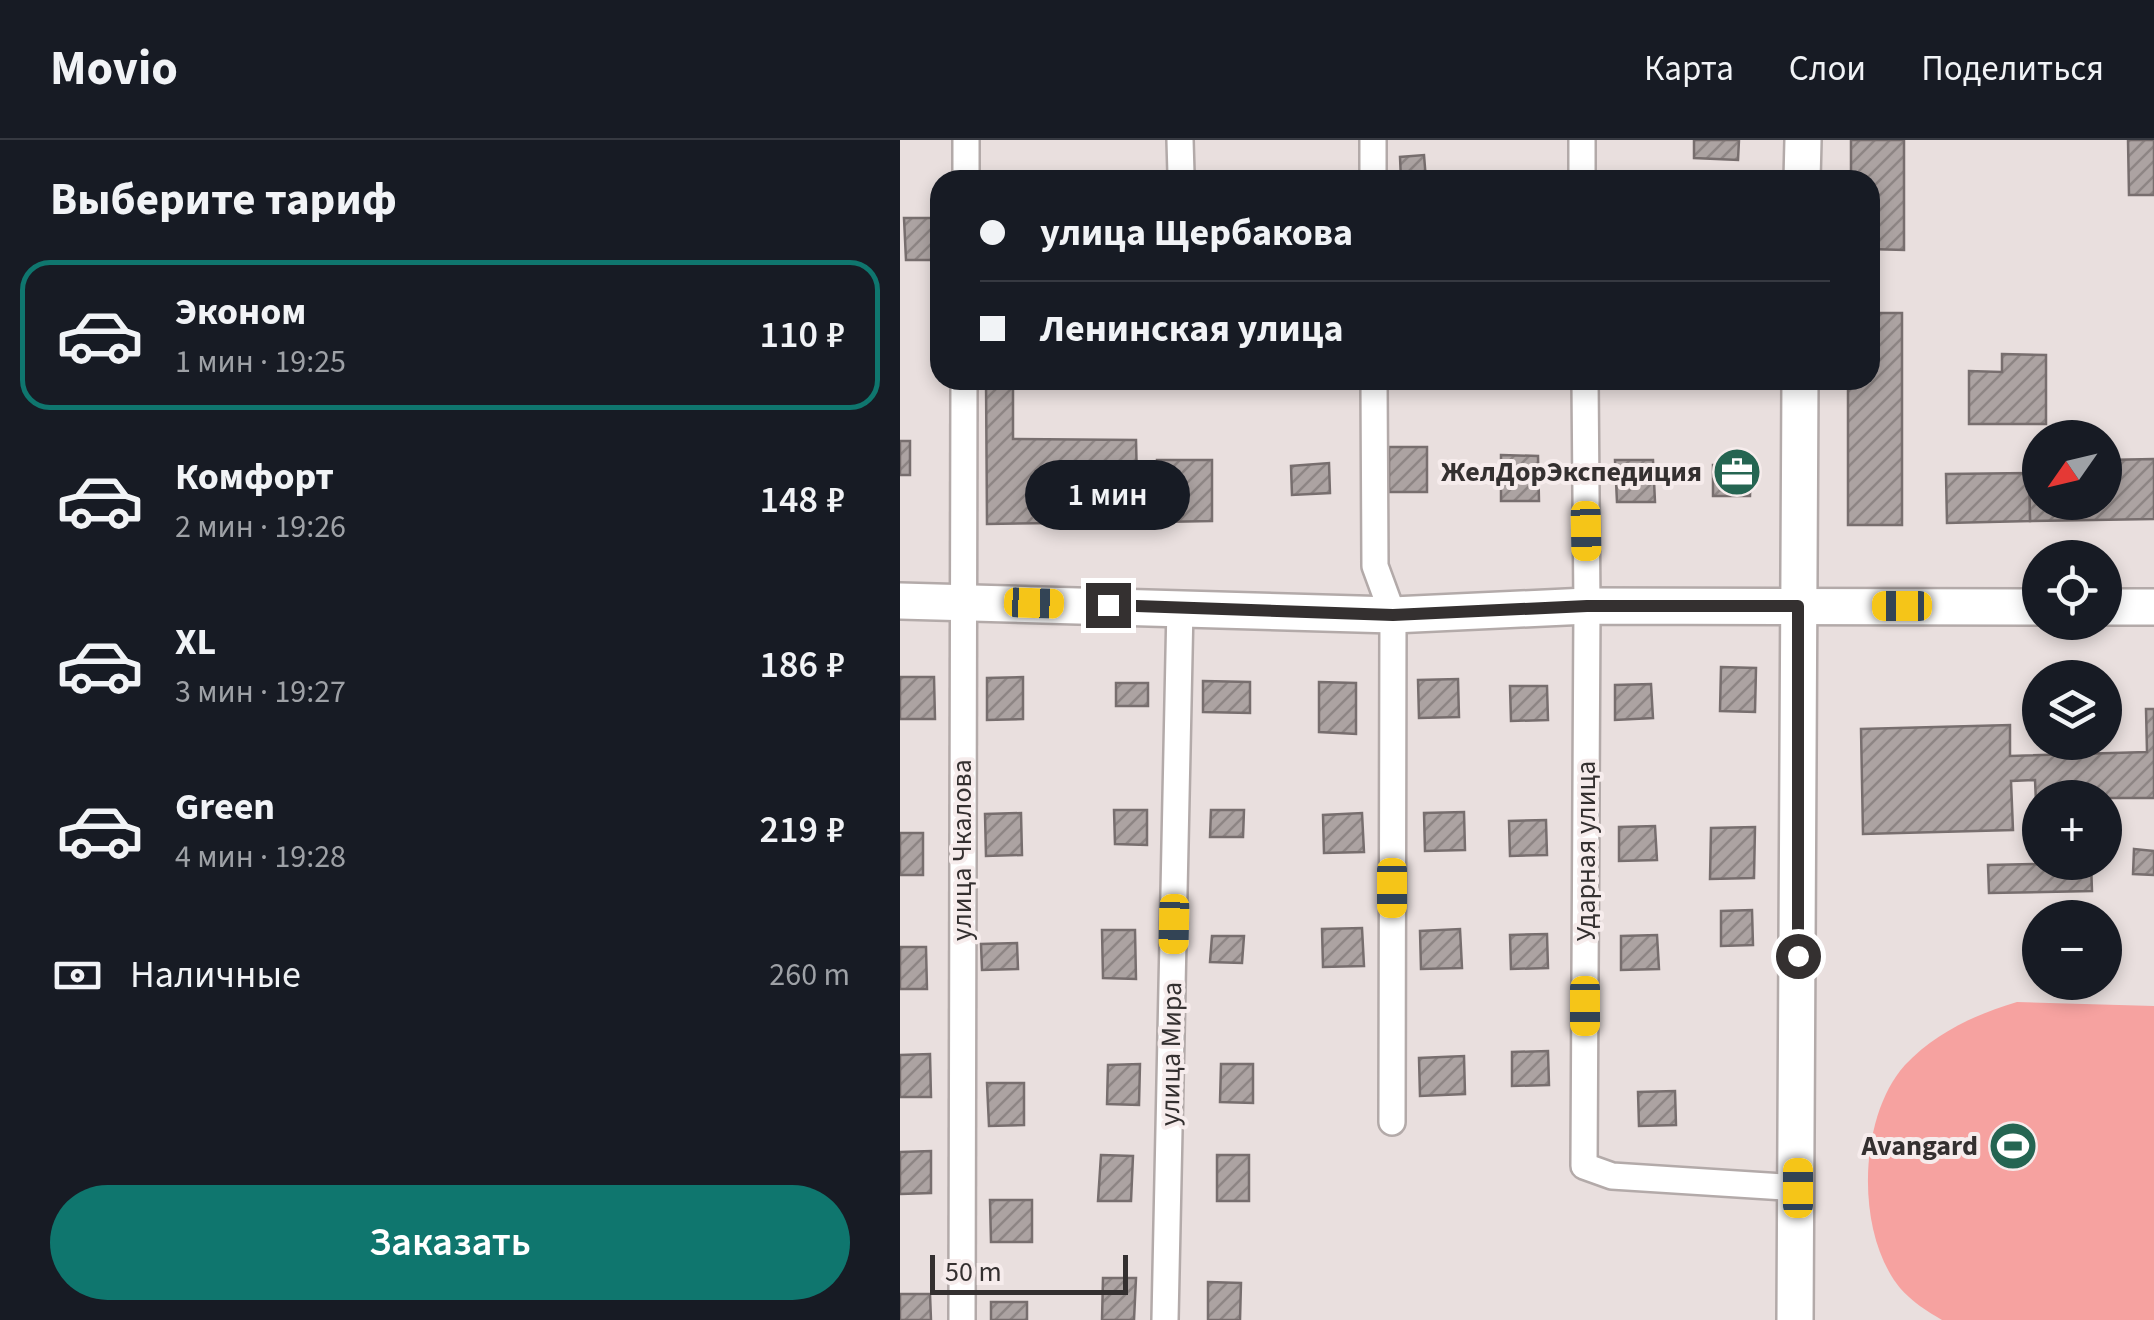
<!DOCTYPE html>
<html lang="ru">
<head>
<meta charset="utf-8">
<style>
  body { margin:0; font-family:"Source Sans 3",sans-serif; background:#242831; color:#f1f3f6; height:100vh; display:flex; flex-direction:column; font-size:38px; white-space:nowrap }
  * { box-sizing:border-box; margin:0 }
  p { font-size:32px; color:#9ea1a6 }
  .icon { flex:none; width:55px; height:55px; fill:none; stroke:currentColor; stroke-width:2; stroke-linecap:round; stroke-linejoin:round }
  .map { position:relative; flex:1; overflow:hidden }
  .side { display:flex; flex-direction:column; background:#171b24; width:900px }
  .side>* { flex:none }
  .top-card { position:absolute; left:30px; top:30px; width:950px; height:220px; border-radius:30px; box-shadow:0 5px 15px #0003; display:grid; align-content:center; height:220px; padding:0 50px; background:#171b24 }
  .needle { width:65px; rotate:236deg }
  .controls { position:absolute; left:1122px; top:280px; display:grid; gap:20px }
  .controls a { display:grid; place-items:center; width:100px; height:100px; border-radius:50%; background:#171b24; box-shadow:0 5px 15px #0003; font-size:50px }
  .scale { position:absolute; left:30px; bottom:25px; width:198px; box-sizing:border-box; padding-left:10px; border:5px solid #343030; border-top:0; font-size:28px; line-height:35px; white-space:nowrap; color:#343030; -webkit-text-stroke:8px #f6ecec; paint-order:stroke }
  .end { position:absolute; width:45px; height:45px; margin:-22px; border:12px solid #343030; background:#fff; box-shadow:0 0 0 5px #fff }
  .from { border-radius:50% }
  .bubble { position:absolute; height:70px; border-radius:35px; background:#171b24; box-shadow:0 5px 15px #0003; font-size:32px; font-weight:600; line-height:70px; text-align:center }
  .car { position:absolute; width:30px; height:60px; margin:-30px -15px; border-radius:12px; box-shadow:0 0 8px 2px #0007; background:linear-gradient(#f5c518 24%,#345 0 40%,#f5c518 0 76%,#345 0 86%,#f5c518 0) }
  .top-card b { display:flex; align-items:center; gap:35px; height:95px; font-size:38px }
  .top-card b+b { border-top:2px solid #363941 }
  .top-card i { width:25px; height:25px; background:#f1f3f6 }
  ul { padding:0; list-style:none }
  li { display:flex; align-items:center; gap:30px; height:150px; margin:0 20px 15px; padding:0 30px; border:5px solid transparent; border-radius:30px }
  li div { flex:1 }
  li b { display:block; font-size:38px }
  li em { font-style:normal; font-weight:600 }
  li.selected { border-color:#0f766e }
  li>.icon { width:90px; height:90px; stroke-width:1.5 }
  h2 { padding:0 50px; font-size:45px; line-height:120px }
  .pay { display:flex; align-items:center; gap:25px; height:110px; padding:0 50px; font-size:38px }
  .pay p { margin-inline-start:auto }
  .cta { display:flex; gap:20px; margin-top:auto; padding:20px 50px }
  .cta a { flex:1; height:115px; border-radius:60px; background:#0f766e; color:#fff; font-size:40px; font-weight:600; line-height:115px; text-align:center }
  header { display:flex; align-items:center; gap:60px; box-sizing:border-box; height:140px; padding:0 50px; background:#171b24; border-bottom:2px solid #363941 }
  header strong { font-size:48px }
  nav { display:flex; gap:55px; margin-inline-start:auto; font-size:35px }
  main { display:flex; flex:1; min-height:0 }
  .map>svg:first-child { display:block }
</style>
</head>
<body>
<header>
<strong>Movio</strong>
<nav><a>Карта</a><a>Слои</a><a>Поделиться</a></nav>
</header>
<main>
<section class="side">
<h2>Выберите тариф</h2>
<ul>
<li class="selected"><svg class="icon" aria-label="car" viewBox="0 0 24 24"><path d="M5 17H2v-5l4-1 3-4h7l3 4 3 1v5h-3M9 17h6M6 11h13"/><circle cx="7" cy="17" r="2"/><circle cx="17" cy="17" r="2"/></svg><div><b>Эконом</b><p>1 мин · 19:25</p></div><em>110 ₽</em></li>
<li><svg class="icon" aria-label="car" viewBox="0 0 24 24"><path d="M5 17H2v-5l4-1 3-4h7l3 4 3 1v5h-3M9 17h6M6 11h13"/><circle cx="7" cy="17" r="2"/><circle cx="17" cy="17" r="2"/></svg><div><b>Комфорт</b><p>2 мин · 19:26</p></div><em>148 ₽</em></li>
<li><svg class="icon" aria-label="car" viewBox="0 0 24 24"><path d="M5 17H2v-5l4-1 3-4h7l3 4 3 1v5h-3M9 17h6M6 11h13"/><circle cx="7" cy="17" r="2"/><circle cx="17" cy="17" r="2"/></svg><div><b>XL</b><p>3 мин · 19:27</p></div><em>186 ₽</em></li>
<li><svg class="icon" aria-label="car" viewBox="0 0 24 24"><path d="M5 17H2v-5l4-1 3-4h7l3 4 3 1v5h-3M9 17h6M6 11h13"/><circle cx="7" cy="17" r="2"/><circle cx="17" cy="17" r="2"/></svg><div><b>Green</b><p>4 мин · 19:28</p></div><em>219 ₽</em></li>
</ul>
<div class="pay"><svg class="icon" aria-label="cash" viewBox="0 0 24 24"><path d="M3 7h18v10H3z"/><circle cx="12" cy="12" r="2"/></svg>Наличные<p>260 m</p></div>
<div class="cta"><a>Заказать</a></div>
</section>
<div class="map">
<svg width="1254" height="1180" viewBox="0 0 1254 1180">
  <defs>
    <pattern id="building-hatch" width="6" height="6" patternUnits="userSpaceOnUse" patternTransform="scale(2.5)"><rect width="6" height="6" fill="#aca3a2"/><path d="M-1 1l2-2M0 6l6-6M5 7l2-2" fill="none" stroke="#8d8584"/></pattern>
  </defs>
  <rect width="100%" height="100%" fill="#e9dfde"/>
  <path fill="#f6a2a0" d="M 1117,862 L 1254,866 L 1254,1180 L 1042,1180 C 1028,1172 1011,1161 1000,1148 C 955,1093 958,977 1005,925 C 1035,893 1076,874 1117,862 Z"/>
  <g fill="url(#building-hatch)" stroke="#776e6e" stroke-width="2.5">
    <path d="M 794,0 L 839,0 L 838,20 L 794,18 Z"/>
    <path d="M 951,0 L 1004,0 L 1004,110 L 970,109 L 970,40 L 951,40 Z"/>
    <path d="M 1228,0 L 1254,0 L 1254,55 L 1229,55 Z"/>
    <path d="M 524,15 L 526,40 L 501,40 L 500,17 Z"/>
    <path d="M 4,78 L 40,78 L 40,120 L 6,120 Z"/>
    <path d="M 970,173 L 1002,173 L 1002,385 L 948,385 L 948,240 L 970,240 Z"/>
    <path d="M 1102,214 L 1146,215 L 1146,284 L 1069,284 L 1069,231 L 1102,232 Z"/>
    <path d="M 86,240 L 113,240 L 113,299 L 236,300 L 238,382 L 87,384 Z"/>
    <rect x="0" y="301" width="10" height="34"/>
    <rect x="489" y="307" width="38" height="45"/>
    <path d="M 601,315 L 638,316 L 639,361 L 601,361 Z"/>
    <path d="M 1254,319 L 1254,379 L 1130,381 L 1129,329 L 1140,329 L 1140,362 L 1205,362 L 1205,320 Z"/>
    <path d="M 257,320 L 312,320 L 312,381 L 258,382 Z"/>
    <path d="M 715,320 L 753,320 L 755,362 L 717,362 Z"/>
    <path d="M 429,323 L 430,353 L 392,355 L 391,326 Z"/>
    <path d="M 813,325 L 851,325 L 850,356 L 813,356 Z"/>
    <path d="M 1129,333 L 1130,381 L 1047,383 L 1046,334 Z"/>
    <path d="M 821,527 L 856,528 L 855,572 L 820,571 Z"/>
    <path d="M 0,537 L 34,537 L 35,579 L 0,579 Z"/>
    <path d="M 123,537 L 123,579 L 87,580 L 87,538 Z"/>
    <path d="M 558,539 L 559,577 L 519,578 L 518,540 Z"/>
    <path d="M 303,541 L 350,542 L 350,573 L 303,572 Z"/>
    <path d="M 419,542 L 456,543 L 456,594 L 419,592 Z"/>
    <rect x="216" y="543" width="32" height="23"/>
    <path d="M 751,544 L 753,578 L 715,580 L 715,545 Z"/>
    <path d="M 610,546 L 647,546 L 648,580 L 611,581 Z"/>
    <path d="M 1246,569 L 1254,569 L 1254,658 L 1140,658 L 1140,662 L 1136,662 L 1135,640 L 1111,641 L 1113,690 L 963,694 L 961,589 L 1110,585 L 1110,616 L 1247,612 Z"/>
    <path d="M 214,670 L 247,670 L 247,705 L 215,704 Z"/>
    <path d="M 311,670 L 344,670 L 343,697 L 310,697 Z"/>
    <path d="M 564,672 L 565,710 L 525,711 L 524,673 Z"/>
    <path d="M 121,673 L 122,715 L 86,716 L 85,674 Z"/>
    <path d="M 462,673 L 464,712 L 424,713 L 423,675 Z"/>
    <path d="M 646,680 L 647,715 L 610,716 L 609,681 Z"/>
    <path d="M 755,686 L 757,720 L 719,721 L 719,687 Z"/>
    <path d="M 855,687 L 854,738 L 810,739 L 811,688 Z"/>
    <rect x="0" y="693" width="23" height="42"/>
    <path d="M 1234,709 L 1254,711 L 1254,735 L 1233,734 Z"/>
    <path d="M 1191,723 L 1192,751 L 1089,753 L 1088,725 Z"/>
    <path d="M 852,770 L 853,805 L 821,806 L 821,771 Z"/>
    <path d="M 462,788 L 464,826 L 423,827 L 422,789 Z"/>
    <path d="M 560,789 L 562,828 L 521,829 L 520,791 Z"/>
    <path d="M 202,790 L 235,790 L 236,839 L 203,838 Z"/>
    <path d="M 647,794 L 648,828 L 611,829 L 610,795 Z"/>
    <path d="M 757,795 L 759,829 L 721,830 L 721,796 Z"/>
    <path d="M 312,796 L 344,796 L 342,823 L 310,822 Z"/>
    <path d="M 117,803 L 118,829 L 82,830 L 81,804 Z"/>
    <path d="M 0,807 L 26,807 L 27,849 L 0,849 Z"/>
    <path d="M 648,911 L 649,945 L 612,946 L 612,912 Z"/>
    <path d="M 30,914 L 31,957 L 0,957 L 0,915 Z"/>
    <path d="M 564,916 L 565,954 L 520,956 L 519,918 Z"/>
    <path d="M 240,924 L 239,965 L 207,964 L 208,925 Z"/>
    <path d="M 321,924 L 353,924 L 353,963 L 320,962 Z"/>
    <path d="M 87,943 L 124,943 L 124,985 L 89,986 Z"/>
    <path d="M 775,951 L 776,985 L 739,986 L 738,952 Z"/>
    <path d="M 31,1011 L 31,1053 L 0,1054 L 0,1012 Z"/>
    <path d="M 201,1015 L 233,1016 L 231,1061 L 198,1061 Z"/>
    <rect x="317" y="1015" width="32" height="46"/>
    <path d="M 90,1060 L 132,1060 L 132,1102 L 91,1102 Z"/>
    <path d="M 203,1138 L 236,1138 L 234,1180 L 202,1180 Z"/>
    <path d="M 308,1142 L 341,1143 L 340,1180 L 308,1180 Z"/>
    <path d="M 0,1154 L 30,1154 L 31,1180 L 0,1180 Z"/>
    <rect x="91" y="1162" width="36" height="18"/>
  </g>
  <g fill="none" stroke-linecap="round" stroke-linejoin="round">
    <g stroke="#b3aaa9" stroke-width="30">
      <g id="street">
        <path d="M 280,0 L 281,34"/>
        <path d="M 473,0 L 473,40"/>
        <path d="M 682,0 L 682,40"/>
        <path d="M 66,40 L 66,0"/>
        <path d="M 474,240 L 475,426 L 493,475 L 492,982"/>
        <path d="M 685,240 L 687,466 L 684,1026 L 712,1036 L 898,1048"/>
        <path d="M 62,1180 L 64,240"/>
        <path d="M 265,1180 L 280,467"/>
      </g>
    </g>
    <g stroke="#b3aaa9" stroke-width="40">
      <g id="secondary">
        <path d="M 902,40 L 903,0"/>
        <path d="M 0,461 L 493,475 L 687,466 L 1140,467"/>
        <path d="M 1205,467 L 1254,467"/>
        <path d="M 895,1180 L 900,240"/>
      </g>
    </g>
    <use href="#street" stroke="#fff" stroke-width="25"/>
    <use href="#secondary" stroke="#fff" stroke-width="35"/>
  </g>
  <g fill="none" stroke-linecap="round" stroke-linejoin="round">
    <path stroke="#343030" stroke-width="12" d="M 208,465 L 493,475 L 687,466 L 898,466 L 898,816"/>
  </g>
  <defs>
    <g id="office-disc" transform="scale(2.5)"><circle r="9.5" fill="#256552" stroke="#f6ecec"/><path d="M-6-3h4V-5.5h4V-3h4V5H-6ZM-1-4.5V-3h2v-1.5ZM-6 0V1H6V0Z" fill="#fff"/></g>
    <g id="stadium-disc" transform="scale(2.5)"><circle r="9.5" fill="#256552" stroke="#f6ecec"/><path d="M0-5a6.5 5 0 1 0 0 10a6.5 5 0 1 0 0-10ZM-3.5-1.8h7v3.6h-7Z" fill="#fff"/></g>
  </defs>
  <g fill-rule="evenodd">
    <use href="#office-disc" x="837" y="332"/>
    <use href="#stadium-disc" x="1113" y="1006"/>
  </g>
  <g text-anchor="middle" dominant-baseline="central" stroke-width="8" stroke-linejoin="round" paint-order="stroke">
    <g font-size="28" font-weight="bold" fill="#343030" stroke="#f6ecec" text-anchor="end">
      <text x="802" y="332">ЖелДорЭкспедиция</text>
      <text x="1078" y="1006">Avangard</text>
    </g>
    <g font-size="28" fill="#343030" stroke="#f6ecec">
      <text transform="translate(62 710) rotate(-90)">улица Чкалова</text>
      <text transform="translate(686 711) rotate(-90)">Ударная улица</text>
      <text transform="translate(271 914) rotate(-89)">улица Мира</text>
    </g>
  </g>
</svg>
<div class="controls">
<a><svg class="needle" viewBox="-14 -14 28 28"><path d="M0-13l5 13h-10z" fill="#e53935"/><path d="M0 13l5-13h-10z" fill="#9ea1a6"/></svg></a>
<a><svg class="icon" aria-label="locate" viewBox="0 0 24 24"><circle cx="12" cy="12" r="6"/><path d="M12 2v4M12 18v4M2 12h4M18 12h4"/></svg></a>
<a><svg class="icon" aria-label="layers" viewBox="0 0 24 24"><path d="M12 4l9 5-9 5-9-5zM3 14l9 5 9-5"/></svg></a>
<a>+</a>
<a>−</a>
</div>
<div class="scale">50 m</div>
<i class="end from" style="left:898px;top:816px"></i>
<i class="end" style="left:208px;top:465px"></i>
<div class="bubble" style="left:125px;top:320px;width:165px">1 мин</div>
<i class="car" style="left:686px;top:391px;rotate:179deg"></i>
<i class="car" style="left:134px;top:463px;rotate:92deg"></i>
<i class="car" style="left:1002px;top:466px;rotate:270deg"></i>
<i class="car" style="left:492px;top:748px;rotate:180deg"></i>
<i class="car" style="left:274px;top:784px;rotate:181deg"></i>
<i class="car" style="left:685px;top:866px;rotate:180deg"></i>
<i class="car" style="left:898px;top:1048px;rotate:0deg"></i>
<div class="top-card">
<b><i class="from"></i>улица Щербакова</b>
<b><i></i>Ленинская улица</b>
</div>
</div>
</main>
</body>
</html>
